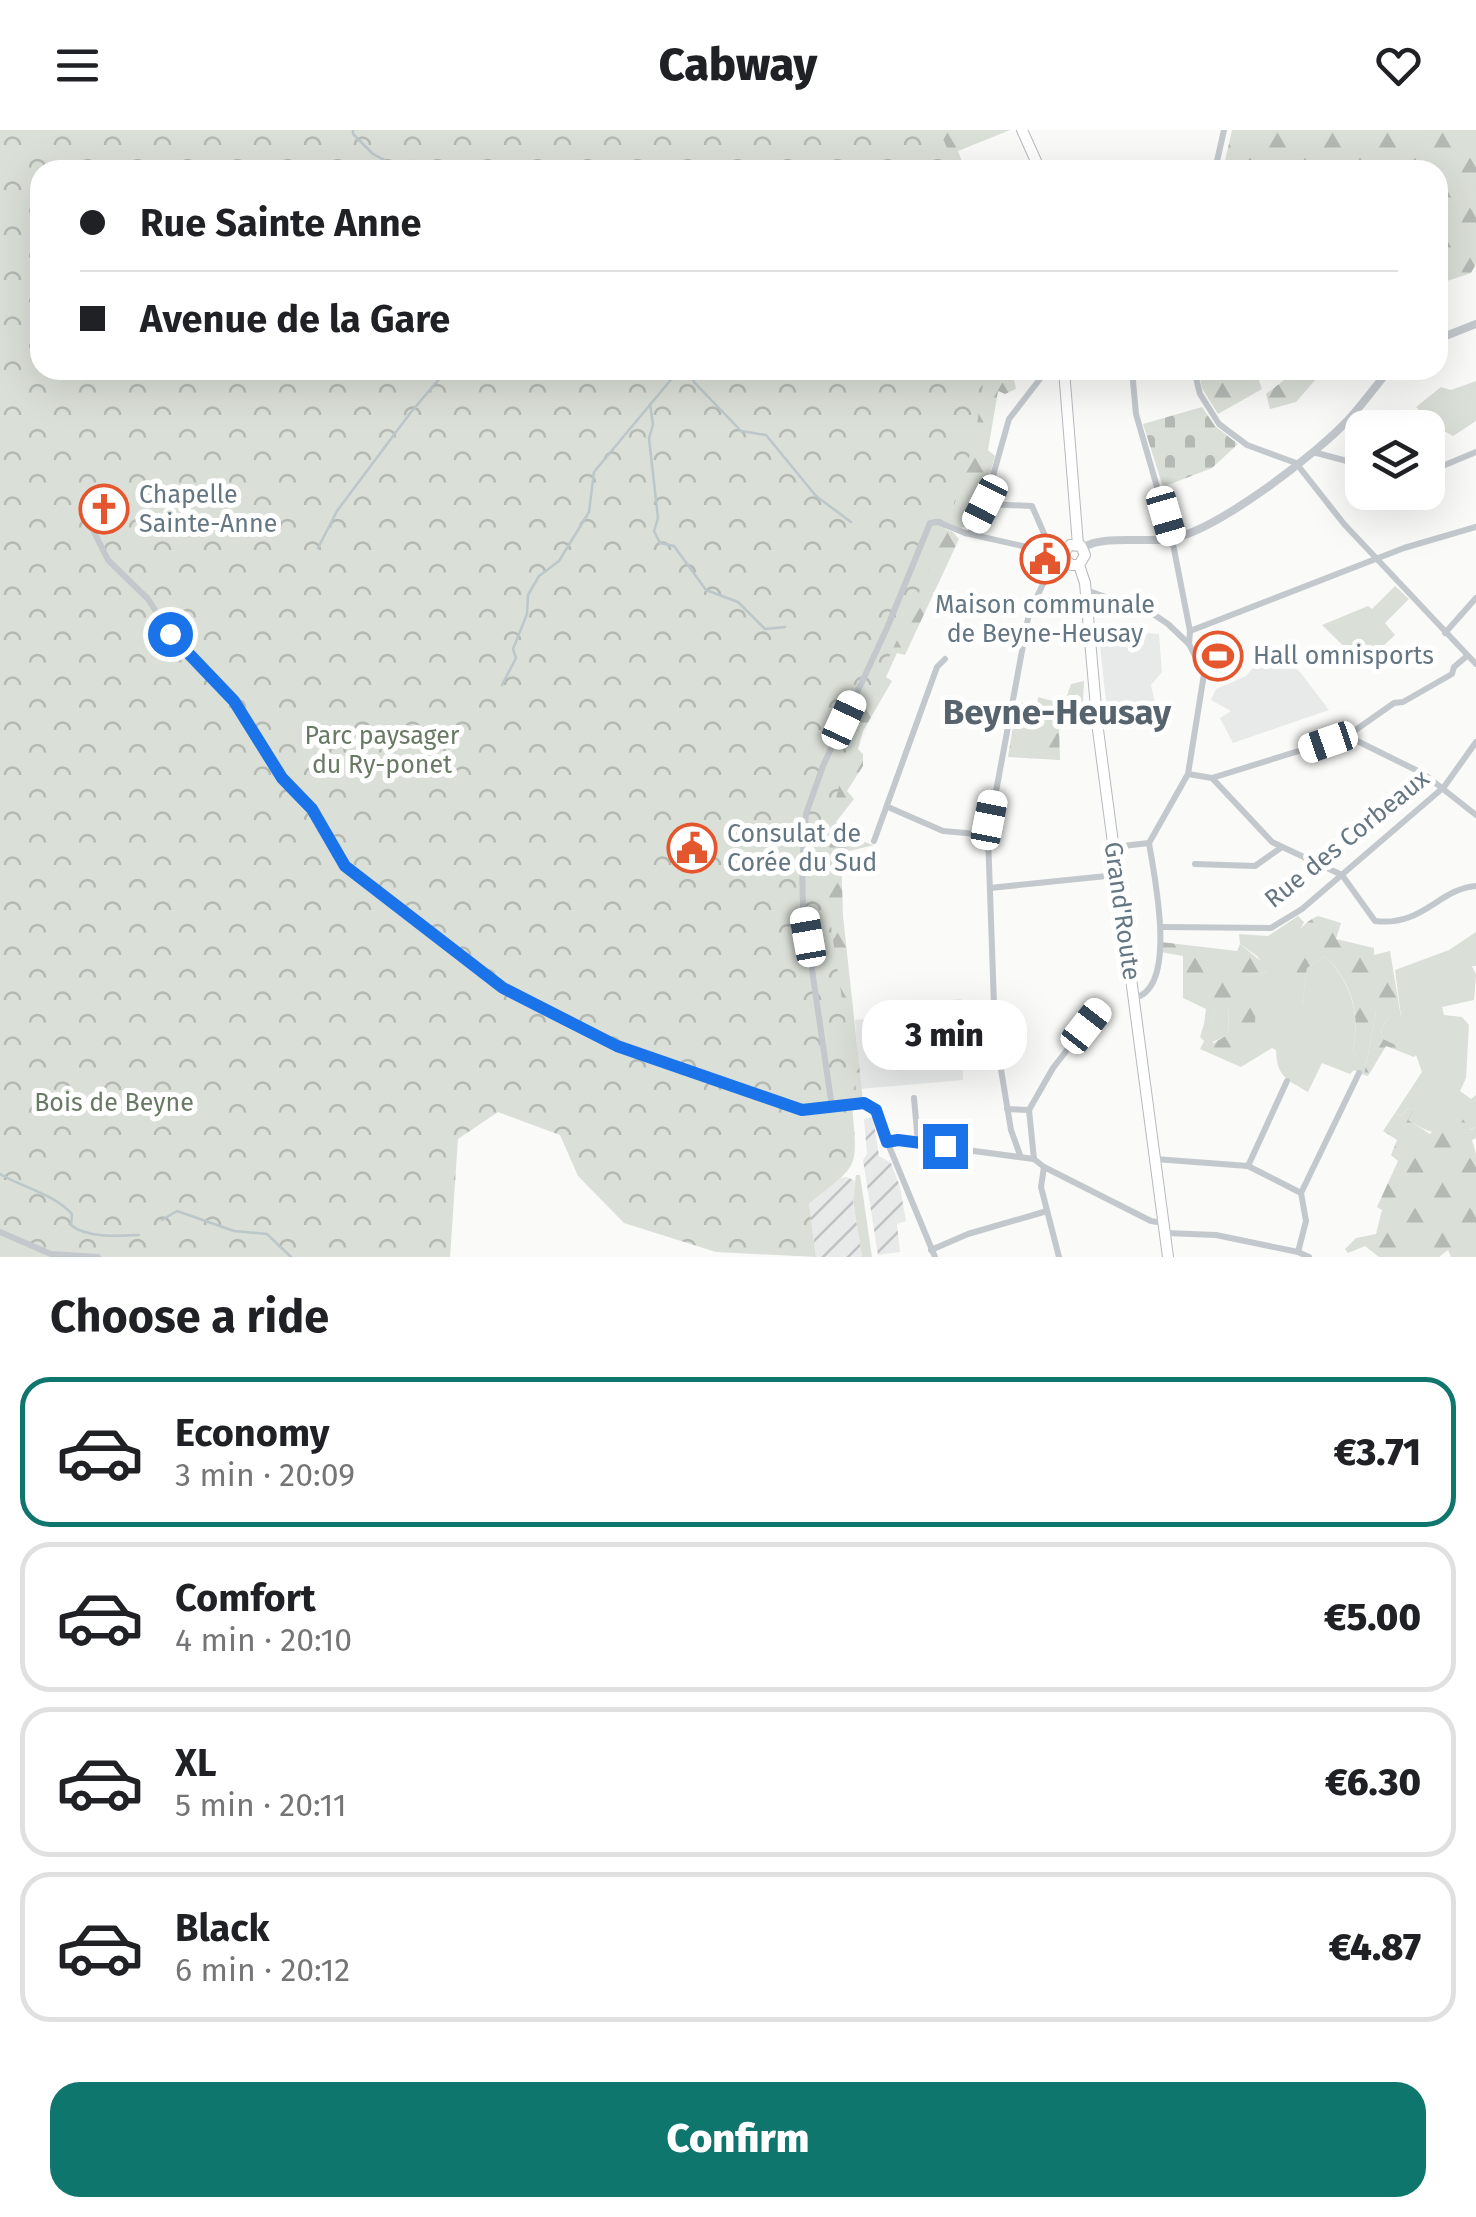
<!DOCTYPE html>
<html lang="en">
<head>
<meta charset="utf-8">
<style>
  body { margin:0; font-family:"Fira Sans",sans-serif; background:#f6f6f6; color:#202124; height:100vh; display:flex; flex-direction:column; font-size:38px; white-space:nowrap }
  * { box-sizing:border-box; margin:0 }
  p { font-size:32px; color:#757577 }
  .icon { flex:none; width:55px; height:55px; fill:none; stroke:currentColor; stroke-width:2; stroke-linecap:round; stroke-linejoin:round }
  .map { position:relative; height:1127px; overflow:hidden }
  .drawer { display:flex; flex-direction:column; background:#fff; flex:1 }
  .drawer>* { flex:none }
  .top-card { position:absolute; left:30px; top:30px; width:1418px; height:220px; border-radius:30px; box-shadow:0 10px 40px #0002; display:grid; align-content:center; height:220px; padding:0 50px; background:#fff }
  .controls { position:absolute; left:1345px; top:280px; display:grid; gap:20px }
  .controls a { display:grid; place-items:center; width:100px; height:100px; border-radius:20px; background:#fff; box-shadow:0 10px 40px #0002; font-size:50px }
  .end { position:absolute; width:45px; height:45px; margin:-22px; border:12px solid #1a73e8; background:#fff; box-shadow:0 0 0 5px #fff }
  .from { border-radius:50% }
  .bubble { position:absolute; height:70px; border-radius:30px; background:#fff; box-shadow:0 10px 40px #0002; font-size:32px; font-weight:800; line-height:70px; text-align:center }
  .car { position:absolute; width:30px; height:60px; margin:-30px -15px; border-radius:12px; box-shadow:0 0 8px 2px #0007; background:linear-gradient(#fff 24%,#345 0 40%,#fff 0 76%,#345 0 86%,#fff 0) }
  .top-card b { display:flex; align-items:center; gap:35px; height:95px; font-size:38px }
  .top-card b+b { border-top:2px solid #e0e0e0 }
  .top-card i { width:25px; height:25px; background:#202124 }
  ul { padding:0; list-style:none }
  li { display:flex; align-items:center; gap:30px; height:150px; margin:0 20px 15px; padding:0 30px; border:5px solid #e0e0e0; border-radius:30px }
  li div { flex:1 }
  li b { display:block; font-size:38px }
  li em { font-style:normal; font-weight:800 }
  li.on { border-color:#0f766e }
  li>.icon { width:90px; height:90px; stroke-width:1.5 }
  h2 { padding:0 50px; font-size:45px; line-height:120px }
  .action { display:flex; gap:20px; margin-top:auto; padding:20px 50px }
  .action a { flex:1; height:115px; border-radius:30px; background:#0f766e; color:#fff; font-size:40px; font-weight:800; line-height:115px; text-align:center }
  header { display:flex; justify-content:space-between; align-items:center; height:130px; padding:0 50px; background:#fff; font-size:45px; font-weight:800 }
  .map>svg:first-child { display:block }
</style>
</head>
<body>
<header><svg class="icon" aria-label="menu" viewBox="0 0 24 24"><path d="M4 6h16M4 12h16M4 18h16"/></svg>Cabway<svg class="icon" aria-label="heart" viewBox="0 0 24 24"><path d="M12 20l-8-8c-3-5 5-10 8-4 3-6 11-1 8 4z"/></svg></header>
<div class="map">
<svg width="1476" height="1127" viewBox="0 0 1476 1127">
  <defs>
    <pattern id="industrial-furrows" width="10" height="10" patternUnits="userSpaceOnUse" patternTransform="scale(2.5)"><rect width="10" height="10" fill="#e8e9e9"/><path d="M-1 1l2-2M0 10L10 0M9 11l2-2" fill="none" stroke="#c0c1c2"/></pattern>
    <pattern id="forest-firs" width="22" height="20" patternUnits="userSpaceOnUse" patternTransform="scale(2.5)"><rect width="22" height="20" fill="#dadfd7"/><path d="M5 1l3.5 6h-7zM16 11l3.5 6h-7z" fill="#b4b9b4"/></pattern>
    <pattern id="cemetery-stones" width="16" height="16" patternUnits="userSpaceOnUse" patternTransform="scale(2.5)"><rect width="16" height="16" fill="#dadfd7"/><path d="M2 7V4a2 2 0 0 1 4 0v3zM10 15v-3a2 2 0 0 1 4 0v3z" fill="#b4b9b4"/></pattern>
    <pattern id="park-crowns" width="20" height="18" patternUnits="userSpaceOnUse" patternTransform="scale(2.5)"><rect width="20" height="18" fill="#dadfd7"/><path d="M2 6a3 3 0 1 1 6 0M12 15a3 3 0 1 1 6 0" fill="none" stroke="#b4b9b4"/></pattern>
  </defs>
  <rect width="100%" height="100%" fill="#fafaf8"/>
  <g fill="#e8e9e9">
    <path d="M 1126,496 L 1128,502 L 1159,504 L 1162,542 L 1151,555 L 1158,586 L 1108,591 L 1098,497 Z"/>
    <path d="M 1271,517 L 1300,542 L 1329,580 L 1233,613 L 1220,588 L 1231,581 L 1211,570 L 1216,559 L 1246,546 Z"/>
    <path d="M 961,869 L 963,950 L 860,959 L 855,890 L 900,886 L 900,875 Z"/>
  </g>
  <g fill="url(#industrial-furrows)">
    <path d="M 873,987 L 879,1026 L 891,1033 L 900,1057 L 906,1091 L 897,1094 L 900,1122 L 878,1125 L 863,1030 L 867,1024 L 864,989 Z"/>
    <path d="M 847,1047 L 855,1051 L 853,1070 L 862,1127 L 816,1127 L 809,1074 L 840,1048 Z"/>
  </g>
  <g fill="#dadfd7">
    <path d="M 1476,251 L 1476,291 L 1453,306 L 1433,295 L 1416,277 L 1441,257 L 1451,260 Z"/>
    <path d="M 1395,456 L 1409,469 L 1385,493 L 1395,505 L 1363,535 L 1322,495 L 1368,476 L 1372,479 Z"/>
    <path d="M 1298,786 L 1304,792 L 1291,818 L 1302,876 L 1307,838 L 1325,826 C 1352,853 1360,884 1353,921 L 1358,928 L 1372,877 L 1376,882 L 1364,945 L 1354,940 L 1350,944 L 1322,933 L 1308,962 C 1286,949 1277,947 1276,920 L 1272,918 L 1241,937 L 1200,919 L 1204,911 L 1200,907 L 1204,894 L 1211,894 L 1217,870 L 1228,875 L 1229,905 L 1212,912 L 1242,930 L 1246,846 L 1268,841 L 1257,826 L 1240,814 L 1239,804 L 1268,806 Z"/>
    <path d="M 1476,802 L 1476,836 L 1472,836 L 1476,845 L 1474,870 L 1442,877 L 1444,885 L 1462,887 L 1469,895 L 1466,948 L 1460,961 L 1471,969 L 1476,965 L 1476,997 C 1449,1009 1431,1005 1408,990 L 1412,981 L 1408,978 L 1402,986 L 1395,983 L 1422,942 L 1416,925 L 1383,910 L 1381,901 L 1386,890 L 1401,886 L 1395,840 L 1449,820 Z"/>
    <path d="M 856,1045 L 860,1045 L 872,1127 L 862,1127 L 853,1070 Z"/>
  </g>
  <g fill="url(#forest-firs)">
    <path d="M 926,0 L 1010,0 L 958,21 L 965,40 L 934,40 Z"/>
    <path d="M 1232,0 L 1476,0 L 1476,134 L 1471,143 L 1438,154 L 1438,40 L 1223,40 Z"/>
    <path d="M 973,240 L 1012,240 L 1016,259 L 1005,264 L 998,261 L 988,320 L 995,326 L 983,370 L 969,396 L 960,398 L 942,391 Z"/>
    <path d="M 1198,240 L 1255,240 L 1262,259 L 1218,284 L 1202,258 Z"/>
    <path d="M 1297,240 L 1324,240 L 1296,272 L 1270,279 L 1266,264 Z"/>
    <path d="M 936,395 L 953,402 L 959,409 L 905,525 L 897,523 L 886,547 L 892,551 L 863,601 L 858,619 L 863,624 L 863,636 L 847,661 L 854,669 L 836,692 L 855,709 L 874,715 L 841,723 L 843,786 L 863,971 L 844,973 L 819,690 L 821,674 Z"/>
    <path d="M 1084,551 L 1082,590 L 1072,596 L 1059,598 L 1060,630 L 1008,627 L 1017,572 L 1037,575 L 1038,567 L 1064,574 L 1071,554 Z"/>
    <path d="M 1318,786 L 1341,793 L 1336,809 L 1374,818 L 1374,825 L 1390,821 L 1401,887 L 1386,890 L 1381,901 L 1383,909 L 1416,925 L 1414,927 L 1386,916 L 1368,946 L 1364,945 L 1376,882 L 1372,878 L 1359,929 L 1353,921 C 1360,884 1353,853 1325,826 L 1307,838 L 1302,876 L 1288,878 C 1284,846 1283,801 1318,786 Z"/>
    <path d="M 1161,812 L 1237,821 L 1240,814 L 1268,837 L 1268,841 L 1246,846 C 1259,879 1259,898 1242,930 L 1207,917 L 1229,904 L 1228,875 L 1217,871 L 1211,894 L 1204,894 L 1206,879 L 1183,868 L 1183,826 L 1160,822 Z"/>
    <path d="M 1408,978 L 1413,981 L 1408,990 L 1430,1004 L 1451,980 L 1461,986 L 1470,1000 L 1476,997 L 1476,1008 L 1472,1010 L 1476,1024 L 1476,1127 L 1451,1127 L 1448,1120 L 1439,1127 L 1379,1127 L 1365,1116 L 1348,1123 L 1345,1119 L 1356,1108 L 1376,1104 L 1382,1080 L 1377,1077 L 1398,1031 L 1391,1025 L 1397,1010 L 1383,1001 L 1395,983 L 1402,986 Z"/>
  </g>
  <path fill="url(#cemetery-stones)" d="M 1202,277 L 1215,296 L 1238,314 L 1212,338 L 1163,357 L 1143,294 Z"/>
  <path fill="url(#park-crowns)" d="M 0,0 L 939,0 L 957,40 L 40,40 L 40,240 L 985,240 L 975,308 L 952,382 L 928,443 L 849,614 L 830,694 L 827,770 L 858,974 L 852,975 C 858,1043 859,1032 809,1074 L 816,1127 L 716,1122 L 624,1093 L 578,1046 L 560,1005 L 498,982 L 458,1009 L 450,1127 L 0,1127 Z"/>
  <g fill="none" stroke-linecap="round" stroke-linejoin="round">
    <g stroke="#bbc7cb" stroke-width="2.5">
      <path d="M 353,0 L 353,4 L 373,24 L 394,35 L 410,31 L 416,33 L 417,40"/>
      <path d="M 442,40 L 444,40"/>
      <path d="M 690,240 L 694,252 L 741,301 L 766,305 L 816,366 L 851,392"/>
      <path d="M 650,274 L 653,295 L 649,308 L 658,388 L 654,401 L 660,413 L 674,416 L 706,460 L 738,472 L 765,499 L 785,497"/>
      <path d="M 318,418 L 337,381 L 411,282 L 447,240"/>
      <path d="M 502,555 L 516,528 L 513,519 L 527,484 L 528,465 L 539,446 L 559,431 L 589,382 L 594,342 L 679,240"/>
      <path d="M 0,1044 C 24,1058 54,1064 72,1084 L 71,1095 C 86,1108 118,1106 139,1105"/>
      <path d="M 162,1090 L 177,1081 L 234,1101 L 267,1104 L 291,1127"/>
    </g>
    <g stroke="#b5babe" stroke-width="12">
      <g id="primary">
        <path d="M 1022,0 L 1040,40"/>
        <path d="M 1064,240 L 1078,415"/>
        <path d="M 1079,435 L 1071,435 L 1065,429 L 1065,421 L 1070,415 L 1081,416 L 1085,425 L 1079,435 L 1085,453 L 1098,600 L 1168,1127"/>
      </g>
    </g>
    <g stroke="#c3c8cc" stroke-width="6">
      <path d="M 1215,40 L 1224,0"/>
      <path d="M 1132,240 L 1136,284 L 1172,409 L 1190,501 L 1189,514"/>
      <path d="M 1194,240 L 1200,264 L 1219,294 L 1247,315 L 1296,333 L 1344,394 L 1476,534"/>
      <path d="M 1313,322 L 1362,335"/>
      <path d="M 1428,342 L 1476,322"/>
      <path d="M 985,374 L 1032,376 L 1049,415"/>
      <path d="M 90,394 L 108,430 L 148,469 L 176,513 L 234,571 L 282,647 L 313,679 L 345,736 L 472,835 L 503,858 L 617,916 L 803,979 L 865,973 L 872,975 L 935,1127"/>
      <path d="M 970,403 L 985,374 L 1009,289 L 1047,240"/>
      <path d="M 1086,460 L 1153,484 L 1168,494 L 1189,514 L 1204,544 L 1188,644 L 1149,713 L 1114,717"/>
      <path d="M 1190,501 L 1404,418 L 1476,397"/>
      <path d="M 1445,503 L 1476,468"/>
      <path d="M 1347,606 L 1394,573 L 1403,572 L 1452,544 L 1454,537 L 1467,526"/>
      <path d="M 1188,644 L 1212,648 L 1347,606 L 1424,644 L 1476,685"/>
      <path d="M 1212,648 L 1272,712 L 1342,745 L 1375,791 C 1423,797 1438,759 1476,756"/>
      <path d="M 888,677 L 943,701 L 988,705"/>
      <path d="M 874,711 L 937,537 L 945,529"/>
      <path d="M 1195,734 L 1255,736 L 1282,717"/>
      <path d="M 990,758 L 1116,745"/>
      <path d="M 1162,797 L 1271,798 L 1302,779 L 1444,657 L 1476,612"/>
      <path d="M 1134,868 C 1179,859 1154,745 1149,713"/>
      <path d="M 914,968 L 918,1013"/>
      <path d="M 832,977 L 803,778 L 802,735 L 806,684 L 823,636 L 887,498 L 930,393 L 938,392 L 965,403 L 1027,417 L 1049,415 L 1065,421"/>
      <path d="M 1007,979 L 1029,980 L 1034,1029"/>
      <path d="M 1029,980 L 1053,938 L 1102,875"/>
      <path d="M 887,1012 L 899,1011 L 1034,1029 L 1044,1037 L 1151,1091 L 1163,1093"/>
      <path d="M 1020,1025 L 1011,1000 L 995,903 L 988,705 L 1029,483 L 1045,450 L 1066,431"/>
      <path d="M 1155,1029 L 1248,1036 L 1301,1063 L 1306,1091 L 1298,1122"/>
      <path d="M 1248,1036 L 1287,951"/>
      <path d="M 1044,1037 L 1041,1057 L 1059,1127"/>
      <path d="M 1301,1063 L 1359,943"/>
      <path d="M 0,1102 L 51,1124 L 98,1127"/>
      <path d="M 1165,1103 L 1216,1105 L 1298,1122 L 1309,1127"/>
      <path d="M 931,1120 L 968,1104 L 1047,1081"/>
    </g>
    <g stroke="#c3c8cc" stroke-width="8">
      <path d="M 1438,209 L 1476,194"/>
      <path d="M 1083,418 C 1102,404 1149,414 1174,408 C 1220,398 1317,324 1350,288 C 1364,272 1376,256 1389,240"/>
    </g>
    <use href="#primary" stroke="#fff" stroke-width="10"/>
  </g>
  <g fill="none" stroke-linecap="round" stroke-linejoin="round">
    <path stroke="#1a73e8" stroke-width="12" d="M 170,504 L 234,571 L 282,648 L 312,679 L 345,736 L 503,858 L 617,916 L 802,980 L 864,973 L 876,980 L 887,1012 L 898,1010 L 945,1016"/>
  </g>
  <defs>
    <g id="church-ring" transform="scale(2.5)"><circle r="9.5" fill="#fff" stroke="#e4572e" stroke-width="1.5"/><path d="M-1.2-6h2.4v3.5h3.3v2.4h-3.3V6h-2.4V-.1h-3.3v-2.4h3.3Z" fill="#e4572e"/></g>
    <g id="civic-ring" transform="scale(2.5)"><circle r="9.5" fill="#fff" stroke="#e4572e" stroke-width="1.5"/><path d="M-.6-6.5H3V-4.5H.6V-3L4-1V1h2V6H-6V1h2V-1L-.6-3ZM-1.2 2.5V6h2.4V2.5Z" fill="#e4572e"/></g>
    <g id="stadium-ring" transform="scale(2.5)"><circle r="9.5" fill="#fff" stroke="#e4572e" stroke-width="1.5"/><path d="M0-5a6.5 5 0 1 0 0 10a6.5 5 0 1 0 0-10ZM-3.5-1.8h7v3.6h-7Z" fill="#e4572e"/></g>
  </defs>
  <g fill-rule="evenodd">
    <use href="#church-ring" x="104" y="379"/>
    <use href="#civic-ring" x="1045" y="429"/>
    <use href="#stadium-ring" x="1218" y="526"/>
    <use href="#civic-ring" x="692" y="718"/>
  </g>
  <g text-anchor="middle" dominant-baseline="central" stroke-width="10" stroke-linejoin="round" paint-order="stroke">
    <g font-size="25" fill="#657683" stroke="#fff" text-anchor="start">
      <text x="139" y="365">Chapelle<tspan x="139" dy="29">Sainte-Anne</tspan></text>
      <text x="1045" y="475" text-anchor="middle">Maison communale<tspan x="1045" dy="29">de Beyne-Heusay</tspan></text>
      <text x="1253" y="526">Hall omnisports</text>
      <text x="727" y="704">Consulat de<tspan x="727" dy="29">Corée du Sud</tspan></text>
    </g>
    <g font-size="25" fill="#687a64" stroke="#fff">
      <text x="382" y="606">Parc paysager<tspan x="382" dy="29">du Ry-ponet</tspan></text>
      <text x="114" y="973">Bois de Beyne</text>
    </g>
    <g font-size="25" fill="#657683" stroke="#fff">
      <text transform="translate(1347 709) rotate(-39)">Rue des Corbeaux</text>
      <text transform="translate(1122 781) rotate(82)">Grand'Route</text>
    </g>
    <g font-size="35" font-weight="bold" fill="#57646e" stroke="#fff">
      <text x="1057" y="582">Beyne-Heusay</text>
    </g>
  </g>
</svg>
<div class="controls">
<a><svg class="icon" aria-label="layers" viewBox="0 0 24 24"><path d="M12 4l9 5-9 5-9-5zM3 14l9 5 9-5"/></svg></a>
</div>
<i class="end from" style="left:170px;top:504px"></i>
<i class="end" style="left:945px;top:1016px"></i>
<div class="bubble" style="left:862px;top:870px;width:165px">3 min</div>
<i class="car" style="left:985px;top:374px;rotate:207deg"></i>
<i class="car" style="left:1166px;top:386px;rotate:164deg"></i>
<i class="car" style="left:844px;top:590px;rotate:25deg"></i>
<i class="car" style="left:1328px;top:612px;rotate:251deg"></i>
<i class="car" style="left:989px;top:690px;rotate:11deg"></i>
<i class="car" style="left:808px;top:807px;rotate:350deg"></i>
<i class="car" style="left:1086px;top:896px;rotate:38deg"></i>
<div class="top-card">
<b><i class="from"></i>Rue Sainte Anne</b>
<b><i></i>Avenue de la Gare</b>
</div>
</div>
<section class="drawer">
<h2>Choose a ride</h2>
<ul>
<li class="on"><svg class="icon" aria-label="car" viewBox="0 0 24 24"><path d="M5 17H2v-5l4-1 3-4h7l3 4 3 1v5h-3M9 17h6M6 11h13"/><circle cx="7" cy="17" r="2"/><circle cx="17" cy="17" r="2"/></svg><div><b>Economy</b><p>3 min · 20:09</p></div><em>€3.71</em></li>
<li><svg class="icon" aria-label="car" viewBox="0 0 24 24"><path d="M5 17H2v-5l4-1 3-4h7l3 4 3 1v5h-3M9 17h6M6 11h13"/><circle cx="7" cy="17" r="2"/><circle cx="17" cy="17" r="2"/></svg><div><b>Comfort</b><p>4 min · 20:10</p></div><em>€5.00</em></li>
<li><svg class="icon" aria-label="car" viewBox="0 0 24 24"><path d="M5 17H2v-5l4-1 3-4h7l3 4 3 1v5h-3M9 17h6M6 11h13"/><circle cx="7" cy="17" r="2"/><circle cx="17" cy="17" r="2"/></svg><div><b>XL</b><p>5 min · 20:11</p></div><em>€6.30</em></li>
<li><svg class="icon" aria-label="car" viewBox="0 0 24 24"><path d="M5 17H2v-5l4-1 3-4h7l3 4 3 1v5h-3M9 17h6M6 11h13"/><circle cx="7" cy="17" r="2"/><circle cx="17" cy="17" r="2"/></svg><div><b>Black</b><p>6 min · 20:12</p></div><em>€4.87</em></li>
</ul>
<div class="action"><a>Confirm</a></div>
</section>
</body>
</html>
